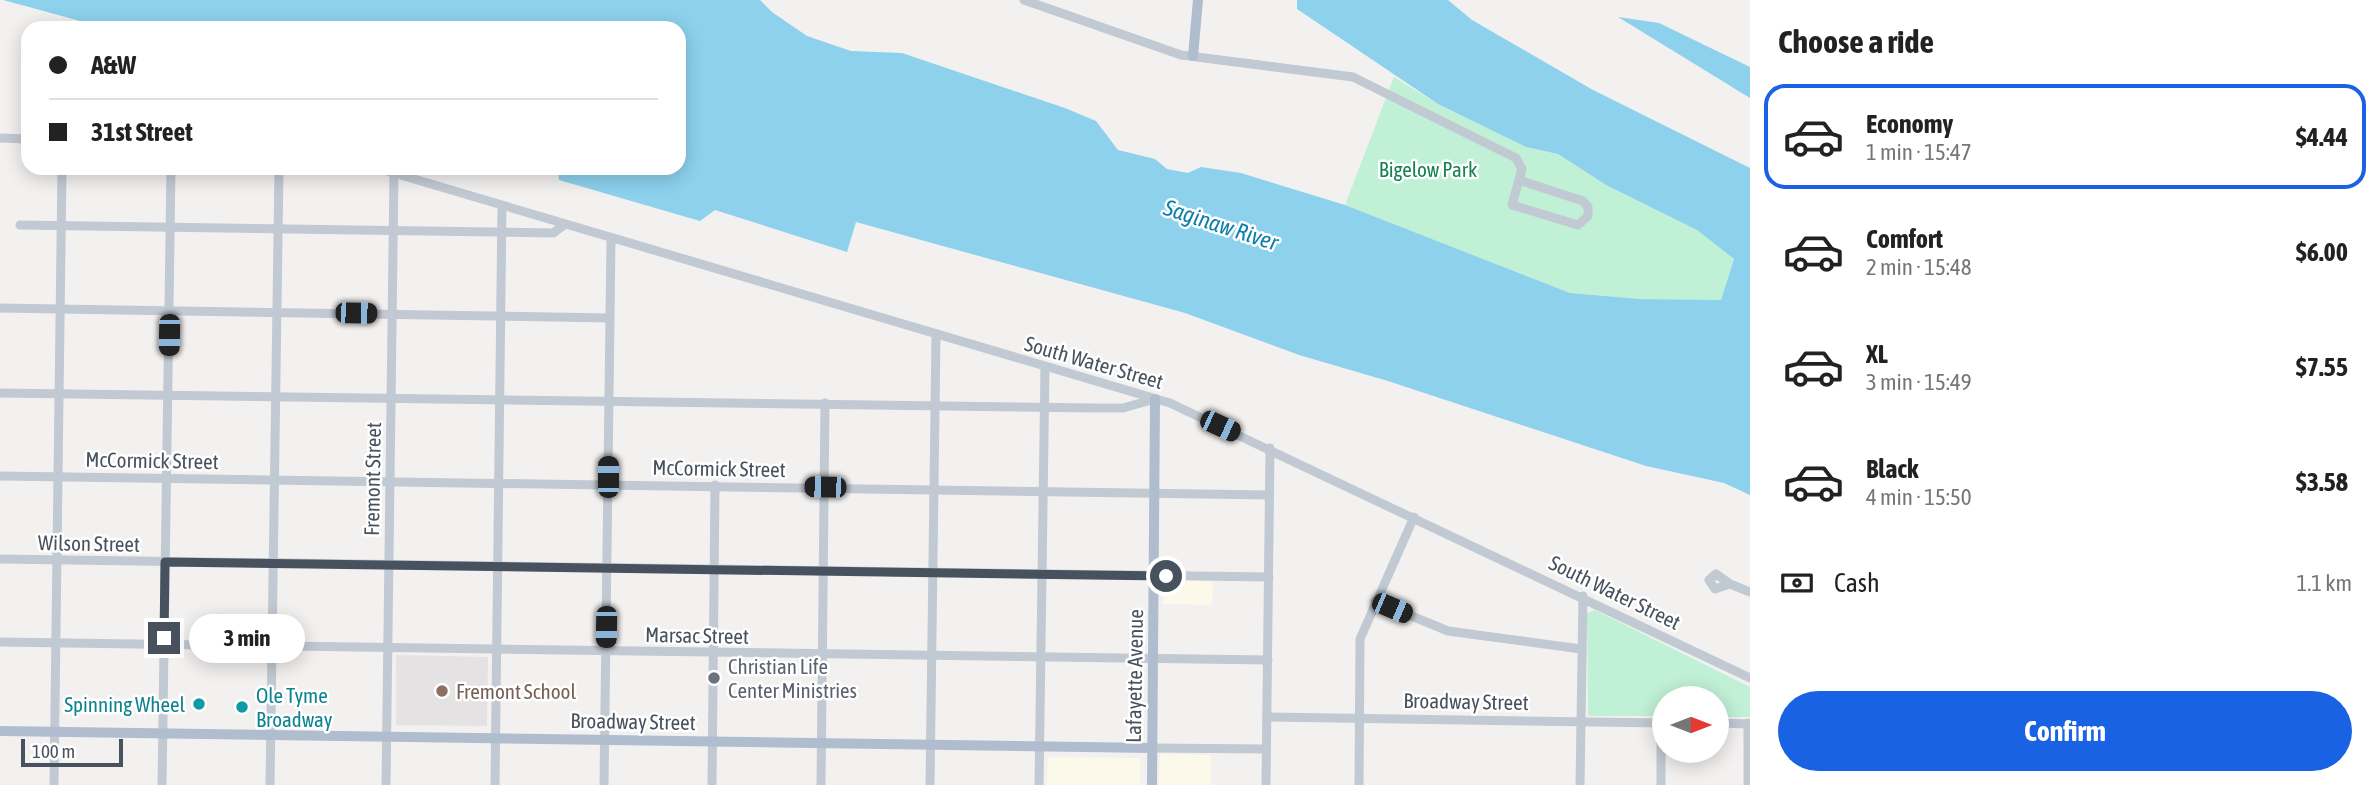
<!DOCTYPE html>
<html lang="en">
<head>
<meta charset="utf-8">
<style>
  body { margin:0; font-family:"Asap Condensed",sans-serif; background:#f6f6f6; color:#222; height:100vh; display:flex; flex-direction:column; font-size:26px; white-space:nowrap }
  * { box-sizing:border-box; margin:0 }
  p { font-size:23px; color:#767676 }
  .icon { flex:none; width:38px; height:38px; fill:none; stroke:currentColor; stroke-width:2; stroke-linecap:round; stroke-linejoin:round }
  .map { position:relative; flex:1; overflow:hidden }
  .details { display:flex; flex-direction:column; background:#fff; width:630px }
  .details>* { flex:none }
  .guide { position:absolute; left:21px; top:21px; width:665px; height:154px; border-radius:21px; box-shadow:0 4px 18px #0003; display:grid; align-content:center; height:154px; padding:0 28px; background:#fff }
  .needle { width:46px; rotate:90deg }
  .buttons { position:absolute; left:1652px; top:686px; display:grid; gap:14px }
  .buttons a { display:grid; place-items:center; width:77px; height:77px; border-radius:50%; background:#fff; box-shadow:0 4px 18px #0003; font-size:35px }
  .scale { position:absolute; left:21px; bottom:18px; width:102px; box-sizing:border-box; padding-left:7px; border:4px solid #48525e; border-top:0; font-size:19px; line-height:24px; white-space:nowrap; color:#48525e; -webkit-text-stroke:5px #fff; paint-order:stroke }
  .end { position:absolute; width:32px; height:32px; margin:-16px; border:9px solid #48525e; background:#fff; box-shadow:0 0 0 4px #fff }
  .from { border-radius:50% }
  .bubble { position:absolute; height:49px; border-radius:24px; background:#fff; box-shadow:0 4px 18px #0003; font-size:23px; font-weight:700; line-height:49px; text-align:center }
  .car { position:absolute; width:21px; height:42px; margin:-21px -10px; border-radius:9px; box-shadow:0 0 5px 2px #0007; background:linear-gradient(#222 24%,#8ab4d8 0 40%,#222 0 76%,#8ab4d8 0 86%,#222 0) }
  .guide b { display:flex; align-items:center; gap:24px; height:66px; font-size:26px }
  .guide b+b { border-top:2px solid #e0e0e0 }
  .guide i { width:18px; height:18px; background:#222 }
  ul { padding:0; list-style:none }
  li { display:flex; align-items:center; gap:21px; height:105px; margin:0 14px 10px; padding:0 14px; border:4px solid transparent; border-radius:21px }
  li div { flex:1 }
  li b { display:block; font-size:26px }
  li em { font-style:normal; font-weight:700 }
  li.active { border-color:#1962e4 }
  li>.icon { width:63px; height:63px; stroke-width:1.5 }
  h2 { padding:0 28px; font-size:32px; line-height:84px }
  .pay { display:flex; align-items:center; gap:18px; height:77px; padding:0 28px; font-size:26px }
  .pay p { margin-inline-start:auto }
  .primary-button { display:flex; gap:14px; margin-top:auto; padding:14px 28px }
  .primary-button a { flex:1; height:80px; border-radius:42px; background:#1962e4; color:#fff; font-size:28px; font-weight:700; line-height:80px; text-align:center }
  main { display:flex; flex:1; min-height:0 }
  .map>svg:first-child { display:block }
</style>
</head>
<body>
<main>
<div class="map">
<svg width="1750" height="785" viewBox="0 0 1750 785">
  <rect width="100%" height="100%" fill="#f3f1f0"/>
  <g fill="#fcf9eb">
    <path d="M 1164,579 L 1213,581 L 1212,605 L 1163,604 Z"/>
    <path d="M 1160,754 L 1211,755 L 1211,785 L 1159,785 Z"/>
    <path d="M 1048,757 L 1140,758 L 1140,785 L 1047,785 Z"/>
  </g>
  <path fill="#e4e2e2" d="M 396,655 L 488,657 L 487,726 L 396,725 Z"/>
  <g fill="#c0f0d6">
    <path d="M 1394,77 L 1438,104 L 1526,147 L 1558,154 L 1606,185 L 1697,230 L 1734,259 L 1721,300 L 1640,299 L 1570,293 L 1345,205 Z"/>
    <path d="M 1595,610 L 1750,687 L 1750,717 L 1717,717 L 1717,698 L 1664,698 L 1664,716 L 1588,716 L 1587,613 Z"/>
  </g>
  <g fill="#8dd1ec">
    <path d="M 3,0 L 760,0 L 772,12 L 807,36 L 851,51 L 902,53 L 1065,108 L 1096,121 L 1118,150 L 1155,159 L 1167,169 L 1188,173 L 1201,167 L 1241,173 L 1345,205 L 1570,293 L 1640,299 L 1721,300 L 1734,259 L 1697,230 L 1606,185 L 1558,154 L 1526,147 L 1438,104 L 1297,9 L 1297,0 L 1448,0 L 1472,20 L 1593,90 L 1750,168 L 1750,495 L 1724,483 L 1646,466 L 1388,381 L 1299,355 L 1185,313 L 856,222 L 847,252 L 715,210 L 700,221 L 559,180 L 558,168 L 679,168 L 679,28 L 106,28 Z"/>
    <path d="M 1618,17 L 1659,23 L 1750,67 L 1750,98 Z"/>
  </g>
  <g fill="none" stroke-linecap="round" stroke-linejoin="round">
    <g stroke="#c1c9d2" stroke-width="9">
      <path d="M 1024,0 L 1181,55 L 1353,77 L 1516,158 L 1522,169 L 1512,205 L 1578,225 L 1588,216 L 1588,207 L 1583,201 L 1519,180"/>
      <path d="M 0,138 L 28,139"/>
      <path d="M 377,168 L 1170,403 L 1750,678"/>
      <path d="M 20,225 L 553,233 L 564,225"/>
      <path d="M 0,308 L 610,318"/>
      <path d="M 0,393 L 1094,408 L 1123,408 L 1155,399"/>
      <path d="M 0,476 L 1269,495"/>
      <path d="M 0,559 L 1269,577"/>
      <path d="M 1730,584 L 1715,589 L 1709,580 L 1716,574 L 1730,584 L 1750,592"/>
      <path d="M 1375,601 L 1448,631 L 1581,649"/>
      <path d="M 0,642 L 1268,660"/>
      <path d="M 1267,717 L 1664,723"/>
      <path d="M 1661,723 L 1661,785"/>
      <path d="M 1717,723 L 1750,724"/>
      <path d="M 1152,748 L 1266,749"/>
      <path d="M 54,785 L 62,168"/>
      <path d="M 162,785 L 171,168"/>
      <path d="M 270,785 L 279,168"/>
      <path d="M 386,785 L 394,173"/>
      <path d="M 495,785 L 502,206"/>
      <path d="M 604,785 L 611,239"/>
      <path d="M 712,785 L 715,485"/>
      <path d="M 821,785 L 825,403"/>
      <path d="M 930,785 L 936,334"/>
      <path d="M 1039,785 L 1045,367"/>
      <path d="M 1266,785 L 1270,448"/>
      <path d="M 1359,785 L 1360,639 L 1414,517"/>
      <path d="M 1580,785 L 1583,596"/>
      <path d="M 1748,785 L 1748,723"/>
    </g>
    <g stroke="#b0bdcf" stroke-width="10">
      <path d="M 1193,56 L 1198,0"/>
      <path d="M 0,731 L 1152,748"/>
      <path d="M 1152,785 L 1155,399"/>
    </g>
  </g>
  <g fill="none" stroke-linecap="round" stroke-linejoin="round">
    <path stroke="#48525e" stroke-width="9" d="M 164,638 L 165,562 L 1166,576"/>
  </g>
  <circle fill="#6b7280" stroke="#fff" stroke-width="2.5" cx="714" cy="678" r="7"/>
  <circle fill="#8d6e63" stroke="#fff" stroke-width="2.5" cx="442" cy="691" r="7"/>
  <g fill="#0f9aa8" stroke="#fff" stroke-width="2.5">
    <circle cx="199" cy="704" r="7"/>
    <circle cx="242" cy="707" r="7"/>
  </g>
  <g text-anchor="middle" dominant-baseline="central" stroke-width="5" stroke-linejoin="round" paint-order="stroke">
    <g font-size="21" fill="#178154" stroke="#fff">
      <text x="1428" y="169">Bigelow Park</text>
    </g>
    <g font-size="21" fill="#48525e" stroke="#fff">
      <text transform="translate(1094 362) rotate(16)">South Water Street</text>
      <text transform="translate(152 460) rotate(1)">McCormick Street</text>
      <text transform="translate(719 468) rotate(1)">McCormick Street</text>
      <text transform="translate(372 479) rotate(-89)">Fremont Street</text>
      <text transform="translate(89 543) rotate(1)">Wilson Street</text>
      <text transform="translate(1615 592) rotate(26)">South Water Street</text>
      <text transform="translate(697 635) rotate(1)">Marsac Street</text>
      <text transform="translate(1134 676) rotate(-89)">Lafayette Avenue</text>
      <text transform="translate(1466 701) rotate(1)">Broadway Street</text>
      <text transform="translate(633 721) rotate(1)">Broadway Street</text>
    </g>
    <g font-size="21" fill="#5b616d" stroke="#fff" text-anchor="start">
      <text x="728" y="666">Christian Life<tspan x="728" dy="24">Center Ministries</tspan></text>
    </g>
    <g font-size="21" fill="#785e54" stroke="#fff" text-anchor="start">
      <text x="456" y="691">Fremont School</text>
    </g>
    <g font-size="21" fill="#0d838f" stroke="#fff" text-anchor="start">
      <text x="256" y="695">Ole Tyme<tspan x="256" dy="24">Broadway</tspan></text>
      <text x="185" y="704" text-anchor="end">Spinning Wheel</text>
    </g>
    <g font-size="23" font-style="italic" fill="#0d7fad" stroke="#fff">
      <text transform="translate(1221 225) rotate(18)">Saginaw River</text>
    </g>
  </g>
</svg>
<div class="buttons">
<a><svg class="needle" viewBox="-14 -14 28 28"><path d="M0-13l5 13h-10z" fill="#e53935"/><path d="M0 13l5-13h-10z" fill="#767676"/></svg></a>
</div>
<div class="scale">100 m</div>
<i class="end from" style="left:1166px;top:576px"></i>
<i class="end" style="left:164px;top:638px"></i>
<div class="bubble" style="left:189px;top:614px;width:116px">3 min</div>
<i class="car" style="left:356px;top:313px;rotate:91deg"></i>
<i class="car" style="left:169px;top:335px;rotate:181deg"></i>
<i class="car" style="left:1220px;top:426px;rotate:115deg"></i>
<i class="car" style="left:608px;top:477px;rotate:0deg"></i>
<i class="car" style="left:825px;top:487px;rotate:271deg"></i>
<i class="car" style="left:1392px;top:608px;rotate:113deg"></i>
<i class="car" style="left:606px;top:627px;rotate:181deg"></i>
<div class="guide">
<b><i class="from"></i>A&amp;W</b>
<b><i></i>31st Street</b>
</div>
</div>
<section class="details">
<h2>Choose a ride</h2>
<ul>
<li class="active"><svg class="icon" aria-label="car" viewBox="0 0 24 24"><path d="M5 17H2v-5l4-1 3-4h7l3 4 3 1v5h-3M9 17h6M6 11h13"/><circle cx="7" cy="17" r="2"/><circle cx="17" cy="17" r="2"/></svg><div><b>Economy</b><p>1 min · 15:47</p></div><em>$4.44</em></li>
<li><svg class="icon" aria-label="car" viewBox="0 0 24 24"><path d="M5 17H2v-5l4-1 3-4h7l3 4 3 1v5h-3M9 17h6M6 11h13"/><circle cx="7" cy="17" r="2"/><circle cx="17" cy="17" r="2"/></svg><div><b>Comfort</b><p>2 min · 15:48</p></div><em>$6.00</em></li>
<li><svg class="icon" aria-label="car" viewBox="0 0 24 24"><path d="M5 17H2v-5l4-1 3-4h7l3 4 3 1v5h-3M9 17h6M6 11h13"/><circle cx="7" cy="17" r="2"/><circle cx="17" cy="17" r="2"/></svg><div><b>XL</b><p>3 min · 15:49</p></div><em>$7.55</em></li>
<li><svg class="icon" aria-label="car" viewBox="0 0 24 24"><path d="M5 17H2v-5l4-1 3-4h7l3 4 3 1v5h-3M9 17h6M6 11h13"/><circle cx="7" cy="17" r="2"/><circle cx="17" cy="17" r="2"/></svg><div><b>Black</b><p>4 min · 15:50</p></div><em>$3.58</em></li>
</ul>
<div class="pay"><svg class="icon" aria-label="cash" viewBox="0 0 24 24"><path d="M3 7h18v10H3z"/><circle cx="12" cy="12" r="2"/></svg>Cash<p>1.1 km</p></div>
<div class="primary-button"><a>Confirm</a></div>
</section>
</main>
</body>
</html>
